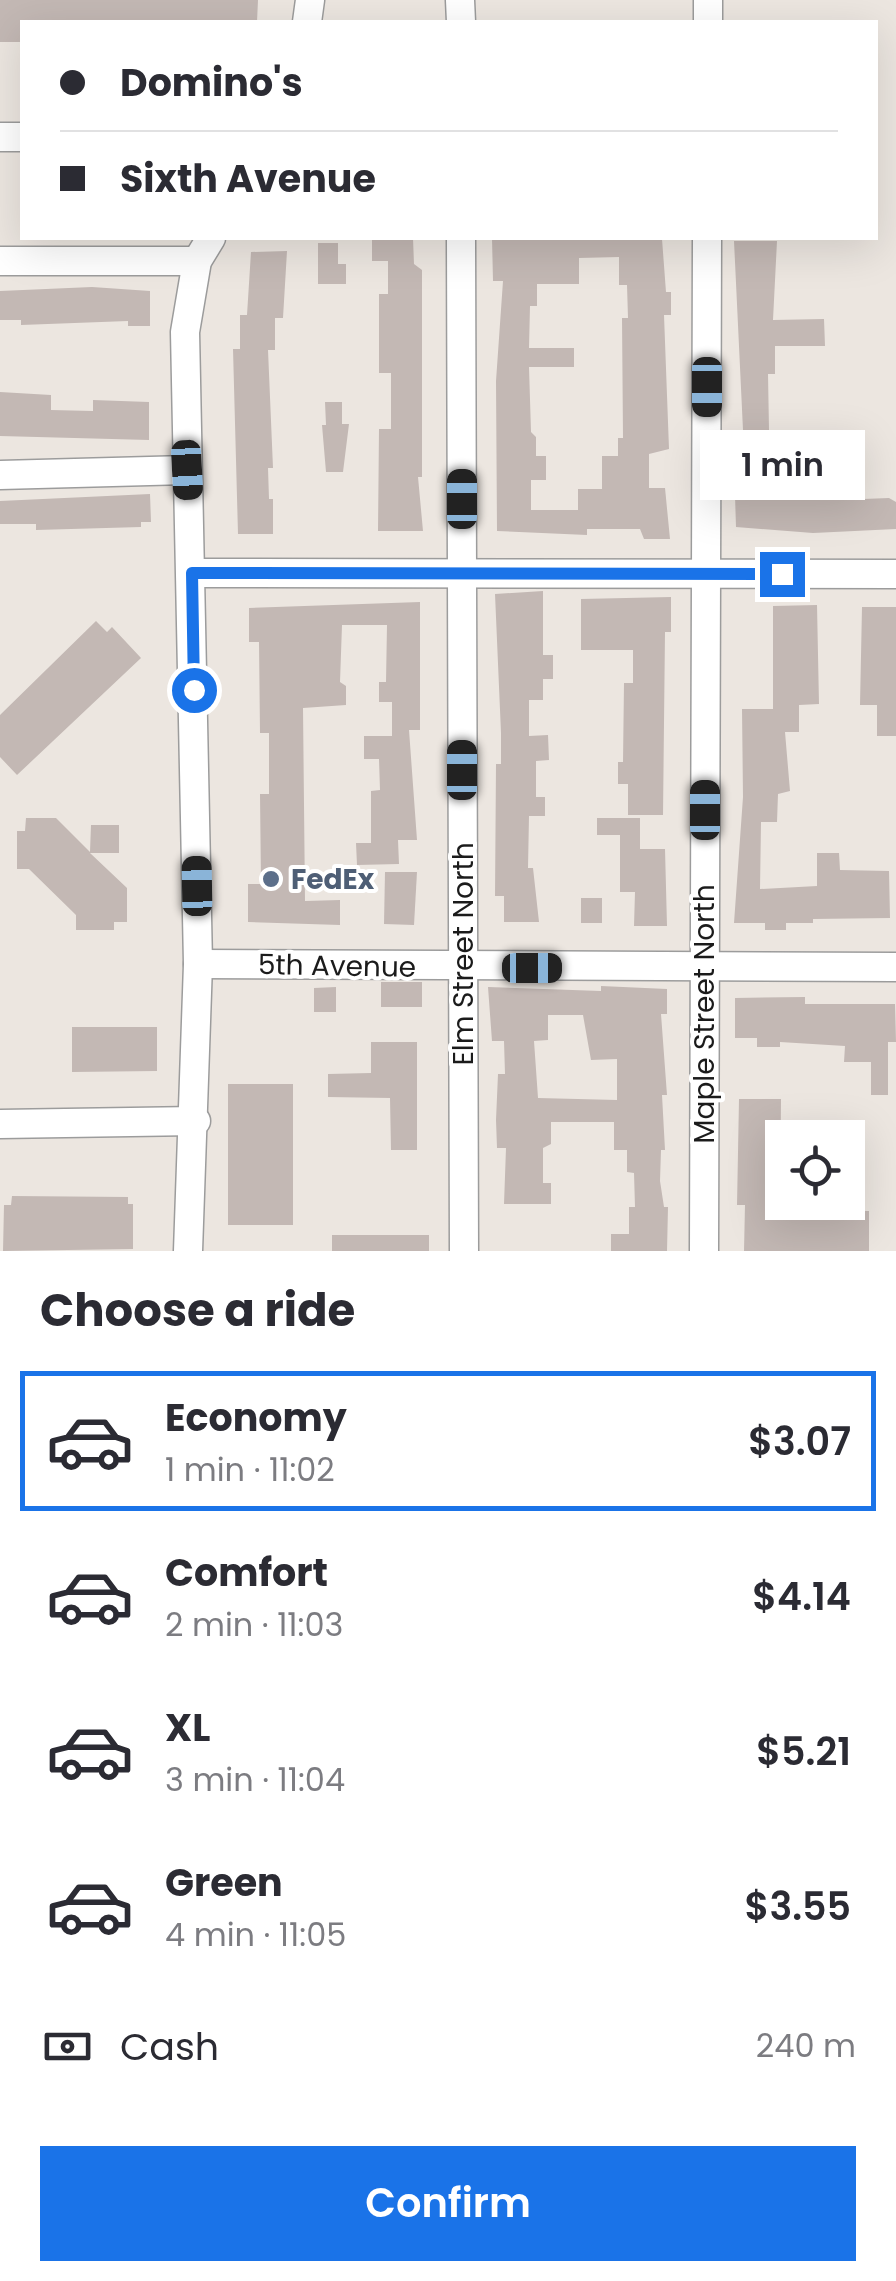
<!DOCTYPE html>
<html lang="en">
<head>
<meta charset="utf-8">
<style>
  body { margin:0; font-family:Poppins,sans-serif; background:#f2f2f3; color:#2b2b33; height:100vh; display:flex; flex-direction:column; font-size:38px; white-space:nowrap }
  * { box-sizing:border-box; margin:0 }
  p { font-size:32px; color:#7c7c81 }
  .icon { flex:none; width:55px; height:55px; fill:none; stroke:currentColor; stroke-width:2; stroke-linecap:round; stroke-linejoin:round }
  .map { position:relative; height:1251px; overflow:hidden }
  .sheet { display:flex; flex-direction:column; background:#fff; flex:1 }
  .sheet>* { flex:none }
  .banner { position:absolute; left:20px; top:20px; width:858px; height:220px; border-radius:0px; box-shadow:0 10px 40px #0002; display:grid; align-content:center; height:220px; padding:0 40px; background:#fff }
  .fabs { position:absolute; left:765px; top:1120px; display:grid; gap:20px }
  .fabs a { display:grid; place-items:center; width:100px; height:100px; border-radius:0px; background:#fff; box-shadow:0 10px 40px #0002; font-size:50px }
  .end { position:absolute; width:45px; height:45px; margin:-22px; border:12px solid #1a73e8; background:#fff; box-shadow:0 0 0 5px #fff }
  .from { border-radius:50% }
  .bubble { position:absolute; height:70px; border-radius:0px; background:#fff; box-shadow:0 10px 40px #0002; font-size:32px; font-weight:600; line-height:70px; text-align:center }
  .car { position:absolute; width:30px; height:60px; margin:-30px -15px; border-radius:12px; box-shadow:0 0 8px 2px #0007; background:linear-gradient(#222 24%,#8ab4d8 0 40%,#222 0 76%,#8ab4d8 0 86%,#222 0) }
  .banner b { display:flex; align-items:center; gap:35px; height:95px; font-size:38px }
  .banner b+b { border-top:2px solid #e1e1e2 }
  .banner i { width:25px; height:25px; background:#2b2b33 }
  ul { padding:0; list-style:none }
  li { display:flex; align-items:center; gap:30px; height:140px; margin:0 20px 15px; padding:0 20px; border:5px solid transparent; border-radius:0px }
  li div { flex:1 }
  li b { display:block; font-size:38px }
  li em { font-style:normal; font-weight:600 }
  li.active { border-color:#1a73e8 }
  li>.icon { width:90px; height:90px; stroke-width:1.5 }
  h2 { padding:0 40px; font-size:45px; line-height:120px }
  .pay { display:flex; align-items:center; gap:25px; height:110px; padding:0 40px; font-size:38px }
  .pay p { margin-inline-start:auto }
  .action { display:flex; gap:20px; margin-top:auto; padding:20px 40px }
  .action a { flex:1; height:115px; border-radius:0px; background:#1a73e8; color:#fff; font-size:40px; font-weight:600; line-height:115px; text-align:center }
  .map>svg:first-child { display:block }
</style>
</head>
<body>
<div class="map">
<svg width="896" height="1251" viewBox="0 0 896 1251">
  <rect width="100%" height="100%" fill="#ece6e0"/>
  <g fill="#c3b8b4" fill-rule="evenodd">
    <path d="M 0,0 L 258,0 L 257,22 L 22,22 L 22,42 L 0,42 Z"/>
    <path d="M 372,238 L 413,238 L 414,264 L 422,270 L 422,477 L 418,477 L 423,531 L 378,531 L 379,429 L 391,429 L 391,373 L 379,373 L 379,294 L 388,294 L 388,261 L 372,261 Z"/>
    <path d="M 492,238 L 662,239 L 666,292 L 671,292 L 671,315 L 664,315 L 669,449 L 649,454 L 649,488 L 665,488 L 670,539 L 644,539 L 640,529 L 587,529 L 587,535 L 497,531 L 496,381 L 503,281 L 493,281 ZM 619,257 L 619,285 L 627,285 L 628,318 L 622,318 L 623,438 L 618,438 L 618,456 L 602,456 L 602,489 L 578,489 L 578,510 L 531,510 L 531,480 L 546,480 L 546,456 L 536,456 L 536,437 L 531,432 L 529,367 L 574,367 L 574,348 L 529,348 L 530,306 L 537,306 L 537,284 L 579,284 L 579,258 Z"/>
    <path d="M 734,241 L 777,241 L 773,320 L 824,319 L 825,346 L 775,346 L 775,374 L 768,374 L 769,430 L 743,430 Z"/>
    <path d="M 318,243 L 338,243 L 338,264 L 346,264 L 346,284 L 318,284 Z"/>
    <path d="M 287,251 L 283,318 L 275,318 L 275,350 L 268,350 L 273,468 L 268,468 L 269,499 L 273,499 L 273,534 L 238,534 L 233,349 L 240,349 L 240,315 L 247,315 L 251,252 Z"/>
    <path d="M 92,287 L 150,291 L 150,326 L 128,326 L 128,321 L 21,325 L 21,320 L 0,320 L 0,291 Z"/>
    <path d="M 0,392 L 51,395 L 51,410 L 93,411 L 93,400 L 149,402 L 149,440 L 0,436 Z"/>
    <path d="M 325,402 L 342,402 L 342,424 L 349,424 L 343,472 L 326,472 L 322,425 L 326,425 Z"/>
    <path d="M 756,431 L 757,485 L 785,485 L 785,494 L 837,495 L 837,500 L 889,498 L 896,502 L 896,529 L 813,533 L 736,527 L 733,432 Z"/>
    <path d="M 150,494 L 151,522 L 141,522 L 141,527 L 36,530 L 36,524 L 0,524 L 0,501 Z"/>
    <path d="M 543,591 L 543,655 L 553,655 L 553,679 L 543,679 L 543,700 L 529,700 L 529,736 L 548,735 L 549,760 L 536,761 L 536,797 L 545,797 L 545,816 L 529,816 L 528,868 L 533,868 L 539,922 L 504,922 L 504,896 L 495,896 L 496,764 L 501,764 L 501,733 L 495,594 Z"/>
    <path d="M 671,597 L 671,632 L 665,632 L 663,815 L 628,815 L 628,784 L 618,784 L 618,762 L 623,762 L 624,683 L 633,683 L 633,650 L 581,650 L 581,599 Z"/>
    <path d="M 420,602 L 420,730 L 409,730 L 417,840 L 398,840 L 399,864 L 357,865 L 356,843 L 371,843 L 371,791 L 380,790 L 379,759 L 364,759 L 364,736 L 392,736 L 392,702 L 379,702 L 379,682 L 386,682 L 387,625 L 342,625 L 340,682 L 346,686 L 346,705 L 303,708 L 305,901 L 340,900 L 340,925 L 248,922 L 248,884 L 261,884 L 260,794 L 269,794 L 269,733 L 260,733 L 259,642 L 249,642 L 249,608 Z"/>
    <path d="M 817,605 L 819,704 L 799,705 L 799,732 L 785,732 L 790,791 L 778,794 L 777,822 L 761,822 L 760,889 L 817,886 L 817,853 L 839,853 L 840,870 L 889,871 L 890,918 L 813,919 L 813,923 L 786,923 L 786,930 L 765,930 L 765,923 L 734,923 L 743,797 L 742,709 L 773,709 L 773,606 Z"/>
    <path d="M 862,607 L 896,607 L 896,736 L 877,736 L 877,705 L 860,705 Z"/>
    <path d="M 96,621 L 107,632 L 112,627 L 141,658 L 17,775 L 0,757 L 0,715 Z"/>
    <path d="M 26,818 L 56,818 L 90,852 L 91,825 L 119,825 L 119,853 L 90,853 L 127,888 L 127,922 L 114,922 L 114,930 L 76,930 L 76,915 L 29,869 L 17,869 L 17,831 L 25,831 Z"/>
    <path d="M 597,818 L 640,818 L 640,849 L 665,849 L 667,926 L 634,926 L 635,892 L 620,892 L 620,835 L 597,835 Z"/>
    <path d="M 385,872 L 417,872 L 414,925 L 384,924 Z"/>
    <rect x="581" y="898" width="21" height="25"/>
    <rect x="381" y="982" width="41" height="25"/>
    <path d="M 601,986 L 667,989 L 667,1014 L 661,1014 L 667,1095 L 662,1095 L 665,1150 L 661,1150 L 660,1181 L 664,1207 L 668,1207 L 667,1251 L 611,1251 L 611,1234 L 629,1234 L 629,1207 L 635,1207 L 634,1173 L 627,1172 L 627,1150 L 614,1150 L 614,1122 L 551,1122 L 551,1144 L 543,1148 L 543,1183 L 551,1183 L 551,1204 L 504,1204 L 506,1148 L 497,1148 L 496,1120 L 498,1074 L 505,1074 L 504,1041 L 492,1041 L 488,987 L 601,991 ZM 548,1015 L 583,1015 L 591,1060 L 617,1059 L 617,1100 L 538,1098 L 534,1041 L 548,1040 Z"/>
    <path d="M 336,987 L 336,1012 L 314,1012 L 314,988 Z"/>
    <path d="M 805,997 L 805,1004 L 895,1004 L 896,1042 L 888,1042 L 888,1095 L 871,1095 L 871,1062 L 844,1062 L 845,1046 L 780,1042 L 780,1047 L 757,1047 L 757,1038 L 735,1038 L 735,998 Z"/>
    <path d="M 72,1027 L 157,1027 L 157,1071 L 72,1072 Z"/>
    <path d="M 371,1042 L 417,1042 L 417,1150 L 391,1150 L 390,1098 L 328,1097 L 328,1074 L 371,1073 Z"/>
    <rect x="228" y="1084" width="65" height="141"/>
    <path d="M 739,1099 L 781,1099 L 780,1210 L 869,1211 L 869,1251 L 744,1251 L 745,1205 L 737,1205 Z"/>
    <path d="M 12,1196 L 128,1197 L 128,1204 L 133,1204 L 133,1249 L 3,1251 L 4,1205 L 11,1205 Z"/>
    <rect x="332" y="1235" width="97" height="16"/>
  </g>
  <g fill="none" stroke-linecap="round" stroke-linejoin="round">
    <g stroke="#9c9c9c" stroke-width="31">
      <g id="minor">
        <path d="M 460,0 L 461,22"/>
        <path d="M 307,22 L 310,0"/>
        <path d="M 708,22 L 708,0"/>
        <path d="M 0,137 L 22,137"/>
        <path d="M 461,238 L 464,1251"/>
        <path d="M 0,261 L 197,261"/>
        <path d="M 0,475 L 187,470"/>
        <path d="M 192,573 L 896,574"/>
        <path d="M 198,964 L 896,967"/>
        <path d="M 0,1124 L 196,1121"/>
        <path d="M 188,1251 L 198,964 L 185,332 L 197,261 L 211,238"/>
        <path d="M 704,1251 L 707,238"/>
      </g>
    </g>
    <use href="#minor" stroke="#fff" stroke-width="28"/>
  </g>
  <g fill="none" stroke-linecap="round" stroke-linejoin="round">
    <path stroke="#1a73e8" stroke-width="12" d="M 194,690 L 192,573 L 782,574"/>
  </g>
  <circle fill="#5c6f8a" stroke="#fff" stroke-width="4" cx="271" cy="879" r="10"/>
  <g text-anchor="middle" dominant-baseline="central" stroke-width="8" stroke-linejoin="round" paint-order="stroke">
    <g font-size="28" font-weight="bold" fill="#4e5e75" stroke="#fff" text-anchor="start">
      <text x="291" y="879">FedEx</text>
    </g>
    <g font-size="28" fill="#1b1b1b" stroke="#fff">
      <text transform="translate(463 954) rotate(-90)">Elm Street North</text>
      <text transform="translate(337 966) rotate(1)">5th Avenue</text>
      <text transform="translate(704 1014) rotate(-90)">Maple Street North</text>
    </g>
  </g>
</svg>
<div class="fabs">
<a><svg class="icon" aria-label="locate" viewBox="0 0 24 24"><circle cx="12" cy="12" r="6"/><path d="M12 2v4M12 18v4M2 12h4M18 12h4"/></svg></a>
</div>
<i class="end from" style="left:194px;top:690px"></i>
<i class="end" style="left:782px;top:574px"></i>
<div class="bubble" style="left:700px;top:430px;width:165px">1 min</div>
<i class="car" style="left:707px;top:387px;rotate:180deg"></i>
<i class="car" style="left:187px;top:470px;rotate:177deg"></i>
<i class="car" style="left:462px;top:499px;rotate:0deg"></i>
<i class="car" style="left:462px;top:770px;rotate:0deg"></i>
<i class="car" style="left:705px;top:810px;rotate:0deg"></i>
<i class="car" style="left:197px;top:886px;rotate:359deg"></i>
<i class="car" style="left:532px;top:968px;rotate:90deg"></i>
<div class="banner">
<b><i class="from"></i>Domino's</b>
<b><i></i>Sixth Avenue</b>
</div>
</div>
<section class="sheet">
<h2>Choose a ride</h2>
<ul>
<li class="active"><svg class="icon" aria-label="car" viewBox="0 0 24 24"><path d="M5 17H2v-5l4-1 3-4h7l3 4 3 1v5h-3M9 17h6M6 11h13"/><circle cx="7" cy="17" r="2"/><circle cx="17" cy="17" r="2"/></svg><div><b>Economy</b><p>1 min · 11:02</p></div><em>$3.07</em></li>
<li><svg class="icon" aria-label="car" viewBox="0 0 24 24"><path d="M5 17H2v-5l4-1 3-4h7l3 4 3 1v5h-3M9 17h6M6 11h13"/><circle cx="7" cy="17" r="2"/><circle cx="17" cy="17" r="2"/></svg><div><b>Comfort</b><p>2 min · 11:03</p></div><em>$4.14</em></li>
<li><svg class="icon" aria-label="car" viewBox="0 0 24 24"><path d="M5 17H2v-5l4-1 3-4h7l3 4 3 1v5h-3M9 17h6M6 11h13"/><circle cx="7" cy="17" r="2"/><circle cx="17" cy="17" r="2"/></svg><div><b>XL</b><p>3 min · 11:04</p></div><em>$5.21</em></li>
<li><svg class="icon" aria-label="car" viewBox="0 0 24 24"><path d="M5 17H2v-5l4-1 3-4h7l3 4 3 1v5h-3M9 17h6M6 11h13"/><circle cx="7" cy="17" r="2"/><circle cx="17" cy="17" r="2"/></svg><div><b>Green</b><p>4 min · 11:05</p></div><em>$3.55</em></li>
</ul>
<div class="pay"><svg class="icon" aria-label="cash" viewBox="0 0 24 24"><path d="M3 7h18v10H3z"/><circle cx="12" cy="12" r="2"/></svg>Cash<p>240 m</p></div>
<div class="action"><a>Confirm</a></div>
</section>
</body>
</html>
